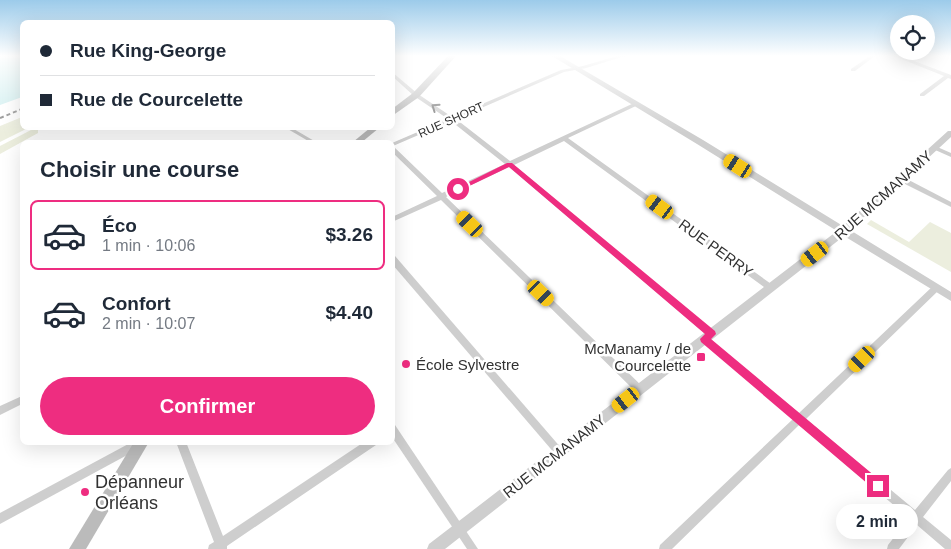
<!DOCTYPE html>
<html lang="fr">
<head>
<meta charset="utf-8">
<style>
  body { margin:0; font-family:Helvetica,sans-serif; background:#f6f6f7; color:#1f2937; height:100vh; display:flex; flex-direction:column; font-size:19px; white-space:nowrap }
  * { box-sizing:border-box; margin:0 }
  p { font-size:16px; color:#747a83 }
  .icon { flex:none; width:28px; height:28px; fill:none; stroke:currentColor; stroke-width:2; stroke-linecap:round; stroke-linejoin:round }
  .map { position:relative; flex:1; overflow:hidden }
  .details { position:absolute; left:20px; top:140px; width:375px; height:305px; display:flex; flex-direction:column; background:#fff; border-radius:8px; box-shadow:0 5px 20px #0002 }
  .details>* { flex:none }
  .guide { position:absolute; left:20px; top:20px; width:375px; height:110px; border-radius:8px; box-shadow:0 5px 20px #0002; display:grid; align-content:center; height:110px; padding:0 20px; background:#fff }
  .buttons { position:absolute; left:890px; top:15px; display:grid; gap:10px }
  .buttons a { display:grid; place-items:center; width:45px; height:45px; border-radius:50%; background:#fff; box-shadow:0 5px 20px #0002; font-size:25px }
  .end { position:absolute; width:22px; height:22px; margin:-11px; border:6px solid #ee2d80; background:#fff; box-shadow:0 0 0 2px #fff }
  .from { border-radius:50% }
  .bubble { position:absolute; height:35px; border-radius:18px; background:#fff; box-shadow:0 5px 20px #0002; font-size:16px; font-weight:800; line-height:35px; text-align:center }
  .car { position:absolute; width:15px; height:30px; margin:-15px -8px; border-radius:6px; box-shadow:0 0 4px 1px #0007; background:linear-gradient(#f5c518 24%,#345 0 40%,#f5c518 0 76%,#345 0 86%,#f5c518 0) }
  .guide b { display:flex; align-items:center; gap:18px; height:48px; font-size:19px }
  .guide b+b { border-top:1px solid #e0e1e3 }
  .guide i { width:12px; height:12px; background:#1f2937 }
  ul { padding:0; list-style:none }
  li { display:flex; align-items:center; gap:15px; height:70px; margin:0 10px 8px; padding:0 10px; border:2px solid transparent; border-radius:8px }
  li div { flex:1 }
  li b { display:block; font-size:19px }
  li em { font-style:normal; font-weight:800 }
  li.on { border-color:#ee2d80 }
  li>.icon { width:45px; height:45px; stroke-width:1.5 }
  h2 { padding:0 20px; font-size:22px; line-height:60px }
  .cta { display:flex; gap:10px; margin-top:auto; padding:10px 20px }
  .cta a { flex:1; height:58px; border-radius:30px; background:#ee2d80; color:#fff; font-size:20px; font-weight:800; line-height:58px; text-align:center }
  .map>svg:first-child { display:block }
</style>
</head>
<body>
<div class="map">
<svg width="951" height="549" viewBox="0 0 951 549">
  <rect width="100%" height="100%" fill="#fff"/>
  <g fill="#eceede">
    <path d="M 22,117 L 22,128 L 28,128 L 0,142 L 0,126 Z"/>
    <path d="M 33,129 L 38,129 L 38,133 L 0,154 L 0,146 Z"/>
    <path d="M 871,220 L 909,242 L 930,222 L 951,233 L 951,272 L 867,224 Z"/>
  </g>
  <path fill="#caedee" d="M 0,56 L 22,56 L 22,97 L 0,105 Z"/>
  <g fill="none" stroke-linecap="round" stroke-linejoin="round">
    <g fill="#cecece" fill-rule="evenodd">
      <path d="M 617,56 L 625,56 L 586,68 L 564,72 L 456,119 L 510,161 L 634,103 L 638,103 L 638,105 L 568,138 L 774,286 L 775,288 L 774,290 L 768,290 L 564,141 L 514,165 L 714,332 L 715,334 L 714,336 L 711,337 L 708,336 L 509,167 L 446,197 L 643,387 L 644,390 L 643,393 L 640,394 L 637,393 L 441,200 L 392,222 L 392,217 L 437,196 L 392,152 L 392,143 L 448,119 L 414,96 L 392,76 L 392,72 L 418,94 L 452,117 L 561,70 L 583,66 ZM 451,121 L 505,164 L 442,193 L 393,146 Z"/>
      <path d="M 870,56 L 875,56 L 855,71 L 851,71 L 851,69 Z"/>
      <path d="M 894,56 L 901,56 L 951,75 L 951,79 L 948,78 L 924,96 L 920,96 L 920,94 L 944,76 Z"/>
      <path d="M 286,128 L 292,128 L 316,142 L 310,142 Z"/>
      <path d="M 935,146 L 951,153 L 951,157 L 933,149 L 933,147 Z"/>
      <path d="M 899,177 L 903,177 L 951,202 L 951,207 L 899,181 L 898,179 Z"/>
      <path d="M 392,255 L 395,256 L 562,449 L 564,452 L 562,455 L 559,457 L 556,455 L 392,264 Z"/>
      <path d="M 936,285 L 939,286 L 940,288 L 939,290 L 806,419 L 915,510 L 948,470 L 951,468 L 951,481 L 923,517 L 951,540 L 951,549 L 945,549 L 917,525 L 899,549 L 887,549 L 888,545 L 909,518 L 799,425 L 672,549 L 659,549 L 660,545 L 793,419 L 701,341 L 700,339 L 701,337 L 704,335 L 707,337 L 799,413 L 933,286 Z"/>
      <path d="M 22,396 L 22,404 L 0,415 L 0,406 Z"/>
      <path d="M 392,424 L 395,425 L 478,549 L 467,549 L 392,437 Z"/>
      <path d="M 132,442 L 143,442 L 144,444 L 142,447 L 0,524 L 0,513 Z"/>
      <path d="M 176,442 L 186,442 L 223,536 L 364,442 L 378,442 L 376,445 L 227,546 L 227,549 L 208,549 L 209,545 L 214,542 Z"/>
    </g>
    <path fill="#cecece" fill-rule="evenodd" d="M 552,56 L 560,56 L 703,140 L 843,226 L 948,131 L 951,131 L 951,137 L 850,230 L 951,292 L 951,301 L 844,236 L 445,549 L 427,549 L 429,544 L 837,231 L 697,144 Z"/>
    <g fill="#bbb" fill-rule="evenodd">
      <path d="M 448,56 L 456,56 L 419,97 L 392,116 L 392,109 L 413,93 Z"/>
      <path d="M 370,128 L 379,128 L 362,142 L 353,142 Z"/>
      <path d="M 134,442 L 149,442 L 86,549 L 69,549 Z"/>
    </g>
    <path stroke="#868686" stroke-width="2" stroke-dasharray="4 3" stroke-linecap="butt" d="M 0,118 L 22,109"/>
  </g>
  <defs><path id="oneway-chevron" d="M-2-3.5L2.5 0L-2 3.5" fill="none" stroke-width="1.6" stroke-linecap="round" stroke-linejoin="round" transform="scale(1.25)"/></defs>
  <use stroke="#787878" href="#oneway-chevron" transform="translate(435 107) rotate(-145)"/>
  <linearGradient id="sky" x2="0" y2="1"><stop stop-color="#9ccbea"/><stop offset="0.42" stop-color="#fff"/><stop offset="1" stop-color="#fff" stop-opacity="0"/></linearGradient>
  <rect width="951" height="133" fill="url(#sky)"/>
  <path fill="#ee2d80" d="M 507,163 L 512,163 L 715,331 L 716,334 L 711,339 L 882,482 L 884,486 L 882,490 L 878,491 L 875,490 L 701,342 L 700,339 L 705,334 L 509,167 L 461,190 L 455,189 Z"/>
  <g fill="#ee2d80" stroke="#fff" stroke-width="2">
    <rect x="696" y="352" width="10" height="10" rx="2.5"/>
    <circle cx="406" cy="364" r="5"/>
    <circle cx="85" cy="492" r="5"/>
  </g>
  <g text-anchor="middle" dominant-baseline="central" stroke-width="5" stroke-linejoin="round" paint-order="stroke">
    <g font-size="12" fill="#313131" stroke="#fff">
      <text transform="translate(451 120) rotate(-24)">RUE SHORT</text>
    </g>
    <g font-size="15" fill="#313131" stroke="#fff">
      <text transform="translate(883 195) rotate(-42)">RUE MCMANAMY</text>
      <text transform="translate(716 248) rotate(36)">RUE PERRY</text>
      <text transform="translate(554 456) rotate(-38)">RUE MCMANAMY</text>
    </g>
    <g font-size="15" fill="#313131" stroke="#fff" text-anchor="end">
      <text x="691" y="348">McManamy / de<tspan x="691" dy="17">Courcelette</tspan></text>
      <text x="416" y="364" text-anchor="start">École Sylvestre</text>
    </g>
    <g font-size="18" fill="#313131" stroke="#fff" text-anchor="start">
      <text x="95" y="482">Dépanneur<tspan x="95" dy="21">Orléans</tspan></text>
    </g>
  </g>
</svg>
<div class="buttons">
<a><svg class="icon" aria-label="locate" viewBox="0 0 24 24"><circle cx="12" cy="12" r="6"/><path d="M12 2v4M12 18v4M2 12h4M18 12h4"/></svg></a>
</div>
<i class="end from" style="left:458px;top:189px"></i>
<i class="end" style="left:878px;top:486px"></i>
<div class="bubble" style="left:836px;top:504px;width:82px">2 min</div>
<i class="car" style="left:738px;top:166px;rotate:302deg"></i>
<i class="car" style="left:660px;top:207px;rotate:306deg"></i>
<i class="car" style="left:470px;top:224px;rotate:314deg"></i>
<i class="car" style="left:815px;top:254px;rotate:232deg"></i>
<i class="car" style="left:541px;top:293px;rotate:134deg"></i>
<i class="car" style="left:862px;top:359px;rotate:226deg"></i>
<i class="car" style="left:626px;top:400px;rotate:232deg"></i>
<div class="guide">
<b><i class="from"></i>Rue King-George</b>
<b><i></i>Rue de Courcelette</b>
</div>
<section class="details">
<h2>Choisir une course</h2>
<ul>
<li class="on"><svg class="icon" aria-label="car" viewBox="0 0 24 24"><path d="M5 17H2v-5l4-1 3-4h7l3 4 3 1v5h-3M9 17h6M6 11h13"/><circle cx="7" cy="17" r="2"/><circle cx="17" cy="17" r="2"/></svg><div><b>Éco</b><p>1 min · 10:06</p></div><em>$3.26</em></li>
<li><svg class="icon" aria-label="car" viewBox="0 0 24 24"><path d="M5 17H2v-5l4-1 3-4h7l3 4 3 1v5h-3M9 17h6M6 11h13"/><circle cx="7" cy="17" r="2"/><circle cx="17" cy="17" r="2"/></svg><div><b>Confort</b><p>2 min · 10:07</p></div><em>$4.40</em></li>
</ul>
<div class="cta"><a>Confirmer</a></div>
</section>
</div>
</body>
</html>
